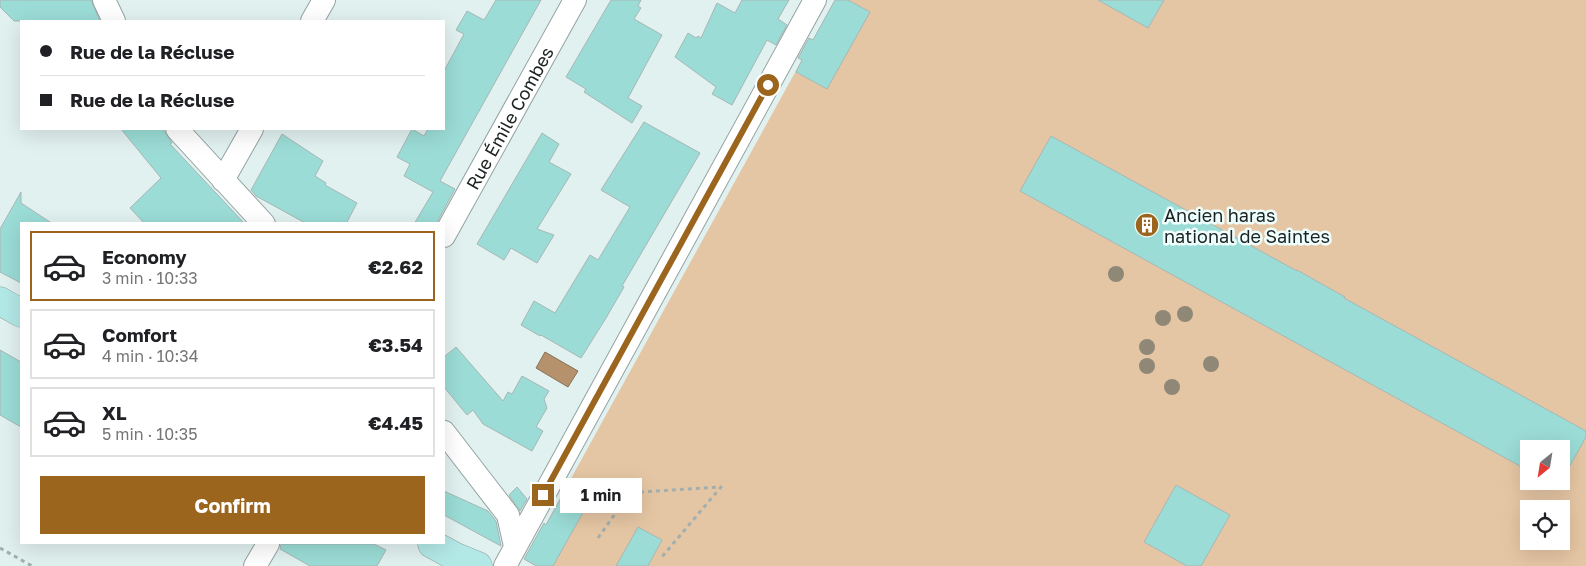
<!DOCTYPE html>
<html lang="en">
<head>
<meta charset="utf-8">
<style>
  body { margin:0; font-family:"Golos Text",sans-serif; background:#f2f2f2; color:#202124; height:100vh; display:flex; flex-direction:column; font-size:19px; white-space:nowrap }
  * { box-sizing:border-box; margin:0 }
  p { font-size:16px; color:#757577 }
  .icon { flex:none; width:28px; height:28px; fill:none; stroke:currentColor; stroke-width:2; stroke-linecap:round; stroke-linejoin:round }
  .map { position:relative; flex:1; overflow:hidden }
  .side { position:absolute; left:20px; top:222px; width:425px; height:322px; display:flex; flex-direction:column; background:#fff; border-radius:0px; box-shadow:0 5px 20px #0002 }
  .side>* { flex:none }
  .guide { position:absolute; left:20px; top:20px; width:425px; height:110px; border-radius:0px; box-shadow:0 5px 20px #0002; display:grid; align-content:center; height:110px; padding:0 20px; background:#fff }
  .needle { width:32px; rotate:210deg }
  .buttons { position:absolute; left:1520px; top:440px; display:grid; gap:10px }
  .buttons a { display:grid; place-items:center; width:50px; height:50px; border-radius:0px; background:#fff; box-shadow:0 5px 20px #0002; font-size:25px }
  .end { position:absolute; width:22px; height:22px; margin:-11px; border:6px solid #9b651e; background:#fff; box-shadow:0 0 0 2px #fff }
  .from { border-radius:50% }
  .bubble { position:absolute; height:35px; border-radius:0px; background:#fff; box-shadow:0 5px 20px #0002; font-size:16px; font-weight:700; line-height:35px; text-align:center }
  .guide b { display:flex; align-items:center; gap:18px; height:48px; font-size:19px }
  .guide b+b { border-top:1px solid #e0e0e0 }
  .guide i { width:12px; height:12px; background:#202124 }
  ul { padding:9px 0 0; list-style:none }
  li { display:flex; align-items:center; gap:15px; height:70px; margin:0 10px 8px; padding:0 10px; border:2px solid #e0e0e0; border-radius:0px }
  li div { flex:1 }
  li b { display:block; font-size:19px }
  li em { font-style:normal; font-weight:700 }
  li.selected { border-color:#9b651e }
  li>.icon { width:45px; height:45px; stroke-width:1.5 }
  .action { display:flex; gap:10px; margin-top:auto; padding:10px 20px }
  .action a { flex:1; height:58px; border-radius:0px; background:#9b651e; color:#fff; font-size:20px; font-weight:700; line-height:58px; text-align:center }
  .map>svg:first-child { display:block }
</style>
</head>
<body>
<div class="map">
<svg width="1586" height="566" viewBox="0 0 1586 566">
  <rect width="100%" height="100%" fill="#e1f1f0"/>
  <path fill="#e5c6a4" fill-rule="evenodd" d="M 835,0 L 1586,0 L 1586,566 L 536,566 L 526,560 ZM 1529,449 L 1561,449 L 1561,481 L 1529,481 ZM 1529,509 L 1561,509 L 1561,541 L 1529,541 Z"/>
  <path fill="#b5926c" stroke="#877156" d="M 545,352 L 578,371 L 568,387 L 536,368 Z"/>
  <g fill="#9bdcd6" stroke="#a7b7b5">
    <path d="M 0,0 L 91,0 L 100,21 L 14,21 L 0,7 Z"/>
    <path d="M 496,0 L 541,0 L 440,181 L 455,189 L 436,224 L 414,224 L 433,192 L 404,176 L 410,164 L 397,157 L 412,129 L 424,136 L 428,129 L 444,129 L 444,71 L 464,34 L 456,30 L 467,11 L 484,20 Z"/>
    <path d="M 611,0 L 641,0 L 638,6 L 641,8 L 634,19 L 662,35 L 628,98 L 642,106 L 632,123 L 584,92 L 586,89 L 566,77 Z"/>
    <path d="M 742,0 L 789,0 L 778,19 L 787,25 L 776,45 L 767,40 L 732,105 L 712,94 L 716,87 L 675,57 L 688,33 L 696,38 L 698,36 L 701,38 L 717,3 L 735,13 Z"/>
    <path d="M 835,0 L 848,0 L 870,12 L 827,89 L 796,72 L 802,60 L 798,58 L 809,38 L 813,40 Z"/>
    <path d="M 1098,0 L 1164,0 L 1148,28 Z"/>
    <path d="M 644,122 L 700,153 L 622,286 L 624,287 L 606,318 L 581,358 L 541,335 L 540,336 L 521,325 L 534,301 L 555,313 L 590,255 L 598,260 L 630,207 L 601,190 Z"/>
    <path d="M 121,129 L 163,129 L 172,143 L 170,144 L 245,224 L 145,224 L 130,208 L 161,178 Z"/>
    <path d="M 542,133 L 559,144 L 549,162 L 571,174 L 537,229 L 554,235 L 537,263 L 511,248 L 504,260 L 477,244 Z"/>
    <path d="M 282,134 L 323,161 L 315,176 L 326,183 L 325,185 L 357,203 L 346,224 L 307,224 L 256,196 L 251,190 Z"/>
    <path d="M 1051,136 L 1297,271 L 1297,270 L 1345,297 L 1344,298 L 1586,431 L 1586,437 L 1558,487 L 1548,481 L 1561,481 L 1561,449 L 1529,449 L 1529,471 L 1020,191 Z"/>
    <path d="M 21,192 L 21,203 L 53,224 L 21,224 L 21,283 L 0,272 L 0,229 Z"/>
    <path d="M 456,347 L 503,401 L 508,392 L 512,394 L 522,376 L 549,391 L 544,399 L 547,408 L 536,427 L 543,431 L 532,451 L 483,424 L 473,410 L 467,415 L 444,387 L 444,357 Z"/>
    <path d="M 0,350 L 21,362 L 21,427 L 0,415 Z"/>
    <path d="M 1176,485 L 1230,515 L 1201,566 L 1187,566 L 1144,542 Z"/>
    <path d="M 517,487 L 527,499 L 520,511 L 509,495 Z"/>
    <path d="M 567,487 L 590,500 L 553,566 L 536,566 L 524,559 L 544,523 L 546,525 Z"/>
    <path d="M 444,491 L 488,511 L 496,521 L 501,546 L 444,515 Z"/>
    <path d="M 638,527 L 662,540 L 648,566 L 616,566 Z"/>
    <path d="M 281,544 L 374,544 L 386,550 L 377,566 L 310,566 L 280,549 Z"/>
  </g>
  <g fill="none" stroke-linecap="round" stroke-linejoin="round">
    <g stroke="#93a3a1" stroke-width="24">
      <g id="minor">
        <path d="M 104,0 L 114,21"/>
        <path d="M 312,21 L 324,0"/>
        <path d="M 177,129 L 264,224"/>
        <path d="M 223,180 L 252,129"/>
        <path id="s1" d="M 444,236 L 575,0"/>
        <path d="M 444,432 L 508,515 L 515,546"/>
        <path d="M 255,566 L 268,544"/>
        <path d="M 505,566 L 815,0"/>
      </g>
    </g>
    <g stroke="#93a3a1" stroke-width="29">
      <g id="secondary">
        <path d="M 0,301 L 21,313"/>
        <path d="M 432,544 L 456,557 L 478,566"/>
      </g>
    </g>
    <g stroke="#a2afae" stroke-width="3" stroke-dasharray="4 4" stroke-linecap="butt">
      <path d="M 598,538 L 627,497 L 642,492 L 721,487 L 661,558"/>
      <path d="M 0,548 L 32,566"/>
    </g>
    <use href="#minor" stroke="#fff" stroke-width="22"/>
    <use href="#secondary" stroke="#b2e8e6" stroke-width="28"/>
  </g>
  <g fill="#8f8876">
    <circle cx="1116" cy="274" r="8"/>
    <circle cx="1185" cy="314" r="8"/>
    <circle cx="1163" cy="318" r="8"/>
    <circle cx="1147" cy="347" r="8"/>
    <circle cx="1211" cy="364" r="8"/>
    <circle cx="1147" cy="366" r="8"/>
    <circle cx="1172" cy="387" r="8"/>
  </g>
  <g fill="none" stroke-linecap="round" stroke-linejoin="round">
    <path stroke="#9b651e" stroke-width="6" d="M 543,495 L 768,85"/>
  </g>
  <defs>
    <g id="building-disc" transform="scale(1.25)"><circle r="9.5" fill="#9b651e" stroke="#eefffd"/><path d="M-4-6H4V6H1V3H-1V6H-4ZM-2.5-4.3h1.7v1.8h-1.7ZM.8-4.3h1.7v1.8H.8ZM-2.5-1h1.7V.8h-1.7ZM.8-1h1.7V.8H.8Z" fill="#fff"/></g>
  </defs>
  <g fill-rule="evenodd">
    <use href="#building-disc" x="1147" y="225"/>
  </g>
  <g text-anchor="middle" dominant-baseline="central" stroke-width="5" stroke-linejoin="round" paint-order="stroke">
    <g font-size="18" fill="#1c2322" stroke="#eefffd">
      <text stroke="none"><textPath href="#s1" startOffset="135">Rue Émile Combes</textPath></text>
    </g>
    <g font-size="18" fill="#1c2322" stroke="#eefffd" text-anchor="start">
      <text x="1164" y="215">Ancien haras<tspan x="1164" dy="21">national de Saintes</tspan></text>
    </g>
  </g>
</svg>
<div class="buttons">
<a><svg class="needle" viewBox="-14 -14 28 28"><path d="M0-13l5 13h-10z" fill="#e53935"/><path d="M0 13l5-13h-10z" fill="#757577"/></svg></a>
<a><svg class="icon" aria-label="locate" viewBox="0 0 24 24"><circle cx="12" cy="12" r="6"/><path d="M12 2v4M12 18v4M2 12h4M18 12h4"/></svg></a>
</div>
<i class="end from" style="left:768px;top:85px"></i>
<i class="end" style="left:543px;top:495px"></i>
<div class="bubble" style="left:560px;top:478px;width:82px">1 min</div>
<div class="guide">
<b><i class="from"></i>Rue de la Récluse</b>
<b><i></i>Rue de la Récluse</b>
</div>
<section class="side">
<ul>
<li class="selected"><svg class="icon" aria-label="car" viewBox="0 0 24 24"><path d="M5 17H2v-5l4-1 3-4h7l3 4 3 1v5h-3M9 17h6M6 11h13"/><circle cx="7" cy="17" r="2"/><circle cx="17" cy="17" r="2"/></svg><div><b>Economy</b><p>3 min · 10:33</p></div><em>€2.62</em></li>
<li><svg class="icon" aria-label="car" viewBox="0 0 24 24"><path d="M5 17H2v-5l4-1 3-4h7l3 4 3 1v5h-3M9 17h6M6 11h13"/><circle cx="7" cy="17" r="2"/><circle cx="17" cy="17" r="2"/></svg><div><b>Comfort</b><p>4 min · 10:34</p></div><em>€3.54</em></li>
<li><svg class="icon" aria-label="car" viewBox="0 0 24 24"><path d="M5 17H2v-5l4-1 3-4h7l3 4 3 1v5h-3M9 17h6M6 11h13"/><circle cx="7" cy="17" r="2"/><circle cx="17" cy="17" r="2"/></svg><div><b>XL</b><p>5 min · 10:35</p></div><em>€4.45</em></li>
</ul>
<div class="action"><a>Confirm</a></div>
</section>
</div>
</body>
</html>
